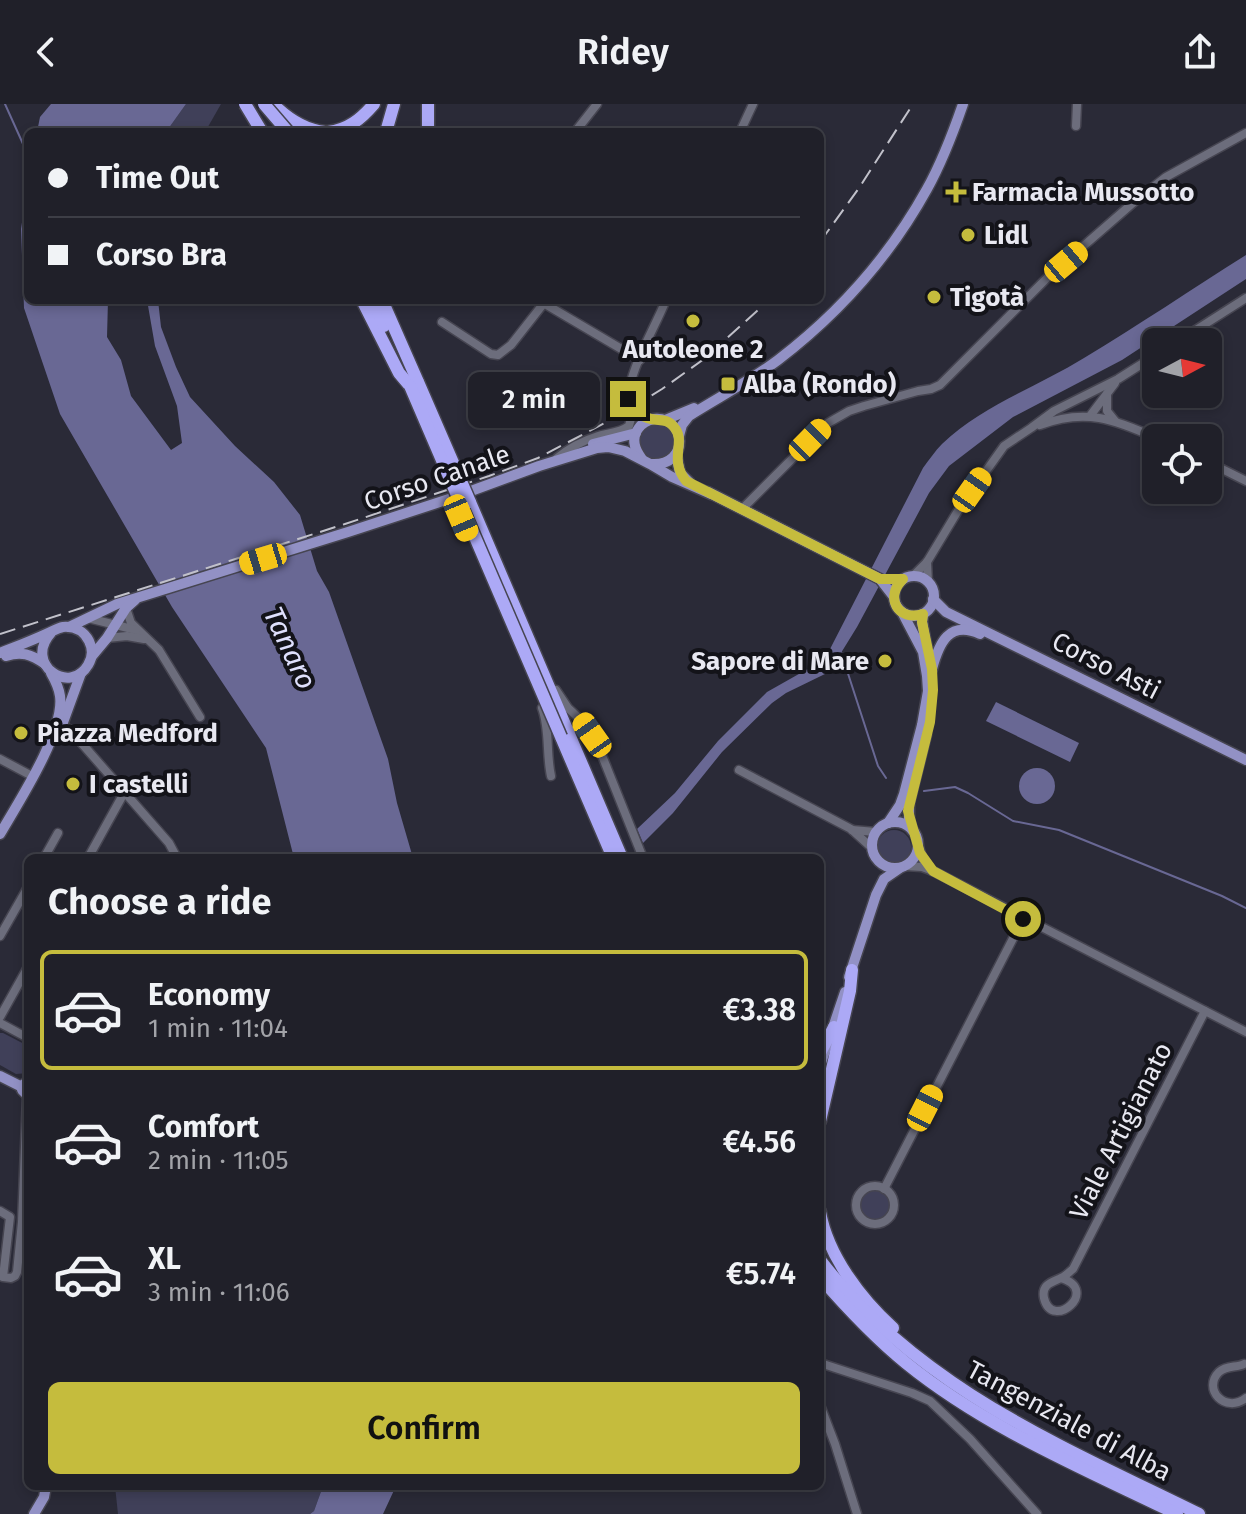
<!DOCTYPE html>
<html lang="en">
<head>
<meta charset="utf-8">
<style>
  body { margin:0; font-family:"Fira Sans",sans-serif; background:#2d2d35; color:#f1f3f6; height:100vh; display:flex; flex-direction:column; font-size:30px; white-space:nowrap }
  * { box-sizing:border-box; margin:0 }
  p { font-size:26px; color:#a2a3a8 }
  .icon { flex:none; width:44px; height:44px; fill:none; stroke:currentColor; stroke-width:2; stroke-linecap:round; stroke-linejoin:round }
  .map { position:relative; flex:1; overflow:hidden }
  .panel { position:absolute; left:24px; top:750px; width:800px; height:636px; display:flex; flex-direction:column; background:#202029; border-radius:12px; box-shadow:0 4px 12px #0003,0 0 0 2px #3d3e46 }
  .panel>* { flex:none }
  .top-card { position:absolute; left:24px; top:24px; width:800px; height:176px; border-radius:12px; box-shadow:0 4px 12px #0003,0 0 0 2px #3d3e46; display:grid; align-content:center; height:176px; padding:0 24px; background:#202029 }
  .needle { width:52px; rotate:83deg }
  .buttons { position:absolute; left:1142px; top:224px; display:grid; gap:16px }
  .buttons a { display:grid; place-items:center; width:80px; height:80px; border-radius:12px; background:#202029; box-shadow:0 4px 12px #0003,0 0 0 2px #3d3e46; font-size:40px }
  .end { position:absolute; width:36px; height:36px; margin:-18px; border:10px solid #c5bc3d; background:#111; box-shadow:0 0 0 4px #111 }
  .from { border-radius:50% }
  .bubble { position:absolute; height:56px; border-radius:12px; background:#202029; box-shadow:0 4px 12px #0003,0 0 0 2px #3d3e46; font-size:26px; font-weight:600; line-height:56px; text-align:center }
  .car { position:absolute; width:24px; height:48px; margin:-24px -12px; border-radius:10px; box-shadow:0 0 6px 2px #0007; background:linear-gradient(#f5c518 24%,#345 0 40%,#f5c518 0 76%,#345 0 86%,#f5c518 0) }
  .top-card b { display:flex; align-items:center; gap:28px; height:76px; font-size:30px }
  .top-card b+b { border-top:2px solid #3d3e46 }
  .top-card i { width:20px; height:20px; background:#f1f3f6 }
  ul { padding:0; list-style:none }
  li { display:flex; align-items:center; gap:24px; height:120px; margin:0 16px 12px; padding:0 8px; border:4px solid transparent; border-radius:12px }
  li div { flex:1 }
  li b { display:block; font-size:30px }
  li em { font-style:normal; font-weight:600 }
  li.active { border-color:#c5bc3d }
  li>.icon { width:72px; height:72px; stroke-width:1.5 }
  h2 { padding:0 24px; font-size:36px; line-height:96px }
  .action { display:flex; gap:16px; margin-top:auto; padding:16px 24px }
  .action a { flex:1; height:92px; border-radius:12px; background:#c5bc3d; color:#111; font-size:32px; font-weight:600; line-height:92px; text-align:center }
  header { display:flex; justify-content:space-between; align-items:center; height:104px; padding:0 24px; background:#202029; font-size:36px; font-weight:600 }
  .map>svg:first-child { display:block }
</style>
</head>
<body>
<header><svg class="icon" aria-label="back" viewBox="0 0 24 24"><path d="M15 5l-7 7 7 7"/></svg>Ridey<svg class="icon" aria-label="share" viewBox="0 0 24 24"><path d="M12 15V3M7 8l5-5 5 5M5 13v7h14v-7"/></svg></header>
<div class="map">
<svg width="1246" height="1410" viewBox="0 0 1246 1410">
  <rect width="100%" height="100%" fill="#2a2a37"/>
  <g fill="#404059">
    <path d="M 186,0 L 221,0 L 205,28 L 166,28 Z"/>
    <circle cx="657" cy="338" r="18"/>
    <circle cx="894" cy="743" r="17"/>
    <path d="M 0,929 L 3,929 L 28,942 L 28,969 L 16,970 L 0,961 Z"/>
    <circle cx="875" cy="1102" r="17"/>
    <path d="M 115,1382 L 323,1382 L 314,1407 L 310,1410 L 118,1410 Z"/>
  </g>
  <g fill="#696894">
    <path d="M 51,0 L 186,0 L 166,28 L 37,28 L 40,13 Z"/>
    <path d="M 28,79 L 28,196 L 108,196 L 107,233 L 121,256 L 131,292 L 171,346 L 182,339 L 177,302 L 155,242 L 147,196 L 158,196 L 161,223 L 176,263 L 190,293 L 235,342 L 274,378 L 300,411 L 317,467 L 329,488 L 388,655 L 397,699 L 413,754 L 294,754 L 266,644 L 172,503 L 60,310 L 24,204 L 21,125 Z"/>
    <path d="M 1246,151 L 1246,175 L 1122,256 L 1013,313 L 949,362 L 929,389 L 857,523 L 836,557 L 825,570 L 786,589 L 772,599 L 722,648 L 673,709 L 643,739 L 637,725 L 675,689 L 718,637 L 767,588 L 813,562 L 829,547 L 923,364 C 929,356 935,347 942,340 C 983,301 1037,283 1084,254 C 1139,221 1192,185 1246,151 Z"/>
    <path d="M 996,598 L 1079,639 L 1070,658 L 986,617 Z"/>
    <circle cx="1037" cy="682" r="18"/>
    <path d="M 323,1382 L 396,1382 L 383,1410 L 310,1410 L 314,1407 Z"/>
  </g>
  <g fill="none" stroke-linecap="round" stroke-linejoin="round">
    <g stroke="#696894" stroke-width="2">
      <path d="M 5,0 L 28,51"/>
      <path d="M 841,548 L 878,662 L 886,674"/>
      <path d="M 924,687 L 955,683 L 968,689 L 1013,717 L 1059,726 L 1222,792 L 1246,804"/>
    </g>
    <g stroke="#464551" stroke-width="11">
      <g id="minor">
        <path d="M 1076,22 L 1077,0"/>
        <path d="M 575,28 L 597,0"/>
        <path d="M 740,28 L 753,0"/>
        <path d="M 540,197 L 640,256"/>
        <path d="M 442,218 L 491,250 L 498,251 L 511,241 L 544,199"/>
        <path d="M 1177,238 L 1246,194"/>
        <path d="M 1107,290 L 1107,307 L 1115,317"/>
        <path d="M 631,304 L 651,316"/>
        <path d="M 1090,312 L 1115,279"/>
        <path d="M 1040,321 C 1085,304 1114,315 1156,334"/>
        <path d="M 557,354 C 569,344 582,337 598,332 C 608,329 620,329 629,322 C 635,305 625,299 629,285 C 636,254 654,225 666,196"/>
        <path d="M 1208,358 L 1246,377"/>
        <path d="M 742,405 L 828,319 L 849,307 L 864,302 L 918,287 L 931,285 L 940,281 L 1049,172 L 1134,98 L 1166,73 L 1246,29"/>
        <path d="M 927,458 L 928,478"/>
        <path d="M 913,472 L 927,458 L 959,405 L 1004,342 L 1031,324 L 1054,307 L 1118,275 L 1156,251"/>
        <path d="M 126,504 L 131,519 L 159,546 L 200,613"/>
        <path d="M 88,514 L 136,526"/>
        <path d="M 107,534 L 127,532 L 144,535"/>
        <path d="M 556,586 L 568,604 L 582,617 L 599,644 L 643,754"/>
        <path d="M 542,604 C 550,625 546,650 551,672"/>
        <path d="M 62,621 L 70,626 L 169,739 L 177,754"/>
        <path d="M 0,655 L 32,672"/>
        <path d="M 739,666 L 851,725 L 872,744"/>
        <path d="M 852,726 L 876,728"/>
        <path d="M 918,740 L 923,756 L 932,767"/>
        <path d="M 44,754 L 58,729"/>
        <path d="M 88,754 L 124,689"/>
        <path d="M 905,762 L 922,763 L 933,767 L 1246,928"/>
        <path d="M 0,832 L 28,783"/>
        <path d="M 0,913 L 28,863"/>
        <path d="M 0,919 L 28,934"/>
        <circle cx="875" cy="1101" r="19"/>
        <path d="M 884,1085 L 1023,815"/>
        <path d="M 0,1107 L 10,1113 L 3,1173 L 11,1174 L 15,1172 L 17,1168 L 22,1118 L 27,992"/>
        <path d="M 1061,1174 C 1101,1186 1052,1228 1044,1194 C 1041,1179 1054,1178 1063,1173 C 1067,1171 1070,1167 1073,1165 L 1205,907"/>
        <path d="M 820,1259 L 912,1289 L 930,1297 L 970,1335 L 1037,1410"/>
        <path d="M 1244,1260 C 1236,1264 1227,1261 1219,1268 C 1202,1285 1225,1310 1246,1294"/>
        <path d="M 820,1301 L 835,1340 L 857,1410"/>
      </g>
    </g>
    <g stroke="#464551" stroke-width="13">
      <g id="major">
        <path d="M 665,316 L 694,304"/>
        <path d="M 679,332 L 682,321 L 689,312 C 719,293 750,277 778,256 C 838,210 890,152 927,85 C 942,58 953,29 963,0"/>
        <path d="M 593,340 L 636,329"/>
        <path d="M 676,350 L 680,369 L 690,379"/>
        <path d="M 642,355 C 635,346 631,335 638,325 C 642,319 648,316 654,315 C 686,312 690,362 652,360"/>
        <path d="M 708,388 L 880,475 L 894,493"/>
        <circle cx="914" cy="492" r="20"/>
        <path d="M 933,495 L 946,508 L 1246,656"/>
        <path d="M 923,510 L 922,518 L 927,545"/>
        <path d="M 69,523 L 117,500 L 348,428 L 452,394 L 539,362 L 597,344 L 608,343 L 625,347 L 650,360 L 672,373 L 711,390"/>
        <path d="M 0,549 C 15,543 31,537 46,530 C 52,528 57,524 63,523 C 74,522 84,527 89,537 C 93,545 93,553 88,561 C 70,592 23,560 51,529"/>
        <path d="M 6,552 C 21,547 31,550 45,560"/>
        <path d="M 92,552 L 107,534 L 126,504 L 135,496"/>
        <path d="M 932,565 C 939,539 949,516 980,530"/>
        <path d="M 62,621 L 81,569"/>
        <circle cx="895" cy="741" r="23"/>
        <path d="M 888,719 L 900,701 L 904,690 L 922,621 L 928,587 L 927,572 L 923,548 L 902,508"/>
        <path d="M 912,726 L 909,715 L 909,699 L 926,631"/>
        <path d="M 0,730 C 18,699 65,627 60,592 C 59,584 55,576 51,569"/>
        <path d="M 849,873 L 876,791 L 884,775 L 900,764"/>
        <path d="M 820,962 L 845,888"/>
        <path d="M 0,972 L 22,983"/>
        <path d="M 28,977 L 23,981 L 22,986 L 28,992"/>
        <path d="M 34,1410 L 44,1393 L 46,1382"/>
      </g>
    </g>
    <g stroke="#464551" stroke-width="15">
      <g id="highway">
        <path d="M 273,0 C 288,15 304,26 325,28"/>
        <path d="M 428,0 L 428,28"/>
        <path d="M 328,28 C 348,26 361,15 374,0"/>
        <path d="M 386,28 L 394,0"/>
        <path d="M 362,196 L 399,269 L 410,282"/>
        <path d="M 373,196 L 384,222"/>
        <path d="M 382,196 L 418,278"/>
        <path d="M 470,398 L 622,754"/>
        <path d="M 561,633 L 613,754"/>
        <path d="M 820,949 L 834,923"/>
        <path d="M 820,1017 L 850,887 L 852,866"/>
        <path d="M 820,1108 C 828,1152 861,1195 893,1224"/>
        <path d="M 820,1156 C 919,1284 1059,1341 1199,1410"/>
        <path d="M 820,1173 C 847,1204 874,1233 906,1259 C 986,1324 1085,1365 1177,1410"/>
      </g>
    </g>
    <use href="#minor" stroke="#6c6d7c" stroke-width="8"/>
    <use href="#major" stroke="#9291c5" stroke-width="10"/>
    <use href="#highway" stroke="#aca9f6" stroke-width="12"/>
    <g stroke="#c1c1ca" stroke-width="2" stroke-dasharray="16 8" stroke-linecap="butt">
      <path d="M 820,138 L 859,84 L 913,0"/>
      <path d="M 0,530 L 345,420 L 489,372 L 538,354 L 618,312 L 662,285 L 704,255 L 769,196"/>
    </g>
    <g stroke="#464551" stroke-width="15" stroke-linecap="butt">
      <g id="highway-bridge">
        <path d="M 245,0 L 262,28"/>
        <path d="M 264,0 L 288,28"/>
        <path d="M 418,278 L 470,398"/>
        <path d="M 410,282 L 561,633"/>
      </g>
    </g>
    <use href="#highway-bridge" stroke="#aca9f6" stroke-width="12"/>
  </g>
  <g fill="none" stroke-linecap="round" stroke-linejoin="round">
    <path stroke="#c5bc3d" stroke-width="10" d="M 628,295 C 632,304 640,313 651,315 C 660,317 667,314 674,323 C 687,338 668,354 686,377 L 880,475 L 903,475 C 884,493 898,518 923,510 L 922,518 L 932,565 L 933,586 L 930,618 L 908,707 L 920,749 L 933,767 L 1023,815"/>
  </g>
  <g fill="#c5bc3d" stroke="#131319" stroke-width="3">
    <path d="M952 76h8v8h8v8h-8v8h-8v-8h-8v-8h8z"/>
    <circle cx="968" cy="131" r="8"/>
    <circle cx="934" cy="193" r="8"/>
    <circle cx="693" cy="217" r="8"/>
    <rect x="720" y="272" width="16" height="16" rx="4"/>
    <circle cx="885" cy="557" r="8"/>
    <circle cx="21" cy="629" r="8"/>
    <circle cx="73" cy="680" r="8"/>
  </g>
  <g text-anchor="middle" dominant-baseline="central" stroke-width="8" stroke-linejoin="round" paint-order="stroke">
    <g font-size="26" font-weight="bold" fill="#e8e8f1" stroke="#131319" text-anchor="start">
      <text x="972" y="88">Farmacia Mussotto</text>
      <text x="984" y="131">Lidl</text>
      <text x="950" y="193">Tigotà</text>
      <text x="693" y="245" text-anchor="middle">Autoleone 2</text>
      <text x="744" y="280">Alba (Rondo)</text>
      <text x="869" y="557" text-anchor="end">Sapore di Mare</text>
      <text x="37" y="629">Piazza Medford</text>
      <text x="89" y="680">I castelli</text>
    </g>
    <g font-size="26" fill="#e8e8f1" stroke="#131319">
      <text transform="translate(437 374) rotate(-19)">Corso Canale</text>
      <text transform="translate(1106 562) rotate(27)">Corso Asti</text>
      <text transform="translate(1121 1027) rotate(-63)">Viale Artigianato</text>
      <text transform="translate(1069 1317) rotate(28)">Tangenziale di Alba</text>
    </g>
    <g font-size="28" font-style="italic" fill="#dfe0fd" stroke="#131319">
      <text transform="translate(290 544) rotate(65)">Tanaro</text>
    </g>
  </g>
</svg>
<div class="buttons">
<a><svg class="needle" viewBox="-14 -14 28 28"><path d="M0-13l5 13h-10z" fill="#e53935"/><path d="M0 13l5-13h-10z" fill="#a2a3a8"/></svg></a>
<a><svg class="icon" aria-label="locate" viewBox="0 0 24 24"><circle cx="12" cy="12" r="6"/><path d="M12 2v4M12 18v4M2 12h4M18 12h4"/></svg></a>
</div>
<i class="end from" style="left:1023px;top:815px"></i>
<i class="end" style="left:628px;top:295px"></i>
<div class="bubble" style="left:468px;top:268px;width:132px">2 min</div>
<i class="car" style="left:1066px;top:158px;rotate:50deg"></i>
<i class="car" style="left:810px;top:336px;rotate:45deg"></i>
<i class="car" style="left:972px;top:386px;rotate:35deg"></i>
<i class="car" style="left:461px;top:414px;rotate:157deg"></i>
<i class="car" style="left:263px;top:455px;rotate:253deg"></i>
<i class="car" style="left:592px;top:631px;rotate:325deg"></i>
<i class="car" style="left:925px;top:1004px;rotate:27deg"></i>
<div class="top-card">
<b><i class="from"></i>Time Out</b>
<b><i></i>Corso Bra</b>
</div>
<section class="panel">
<h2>Choose a ride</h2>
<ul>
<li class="active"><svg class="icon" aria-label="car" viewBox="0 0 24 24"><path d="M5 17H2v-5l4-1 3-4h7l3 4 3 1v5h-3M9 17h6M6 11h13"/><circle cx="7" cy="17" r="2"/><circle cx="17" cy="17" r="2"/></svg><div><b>Economy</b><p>1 min · 11:04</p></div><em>€3.38</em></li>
<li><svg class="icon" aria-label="car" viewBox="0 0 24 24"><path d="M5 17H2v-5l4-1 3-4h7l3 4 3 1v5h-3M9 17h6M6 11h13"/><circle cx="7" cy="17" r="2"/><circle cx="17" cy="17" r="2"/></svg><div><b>Comfort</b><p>2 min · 11:05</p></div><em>€4.56</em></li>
<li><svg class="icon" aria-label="car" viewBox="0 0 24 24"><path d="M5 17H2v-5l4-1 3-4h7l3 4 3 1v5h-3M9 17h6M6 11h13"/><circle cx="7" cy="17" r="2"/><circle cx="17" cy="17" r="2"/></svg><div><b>XL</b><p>3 min · 11:06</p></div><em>€5.74</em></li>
</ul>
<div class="action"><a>Confirm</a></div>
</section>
</div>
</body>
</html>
